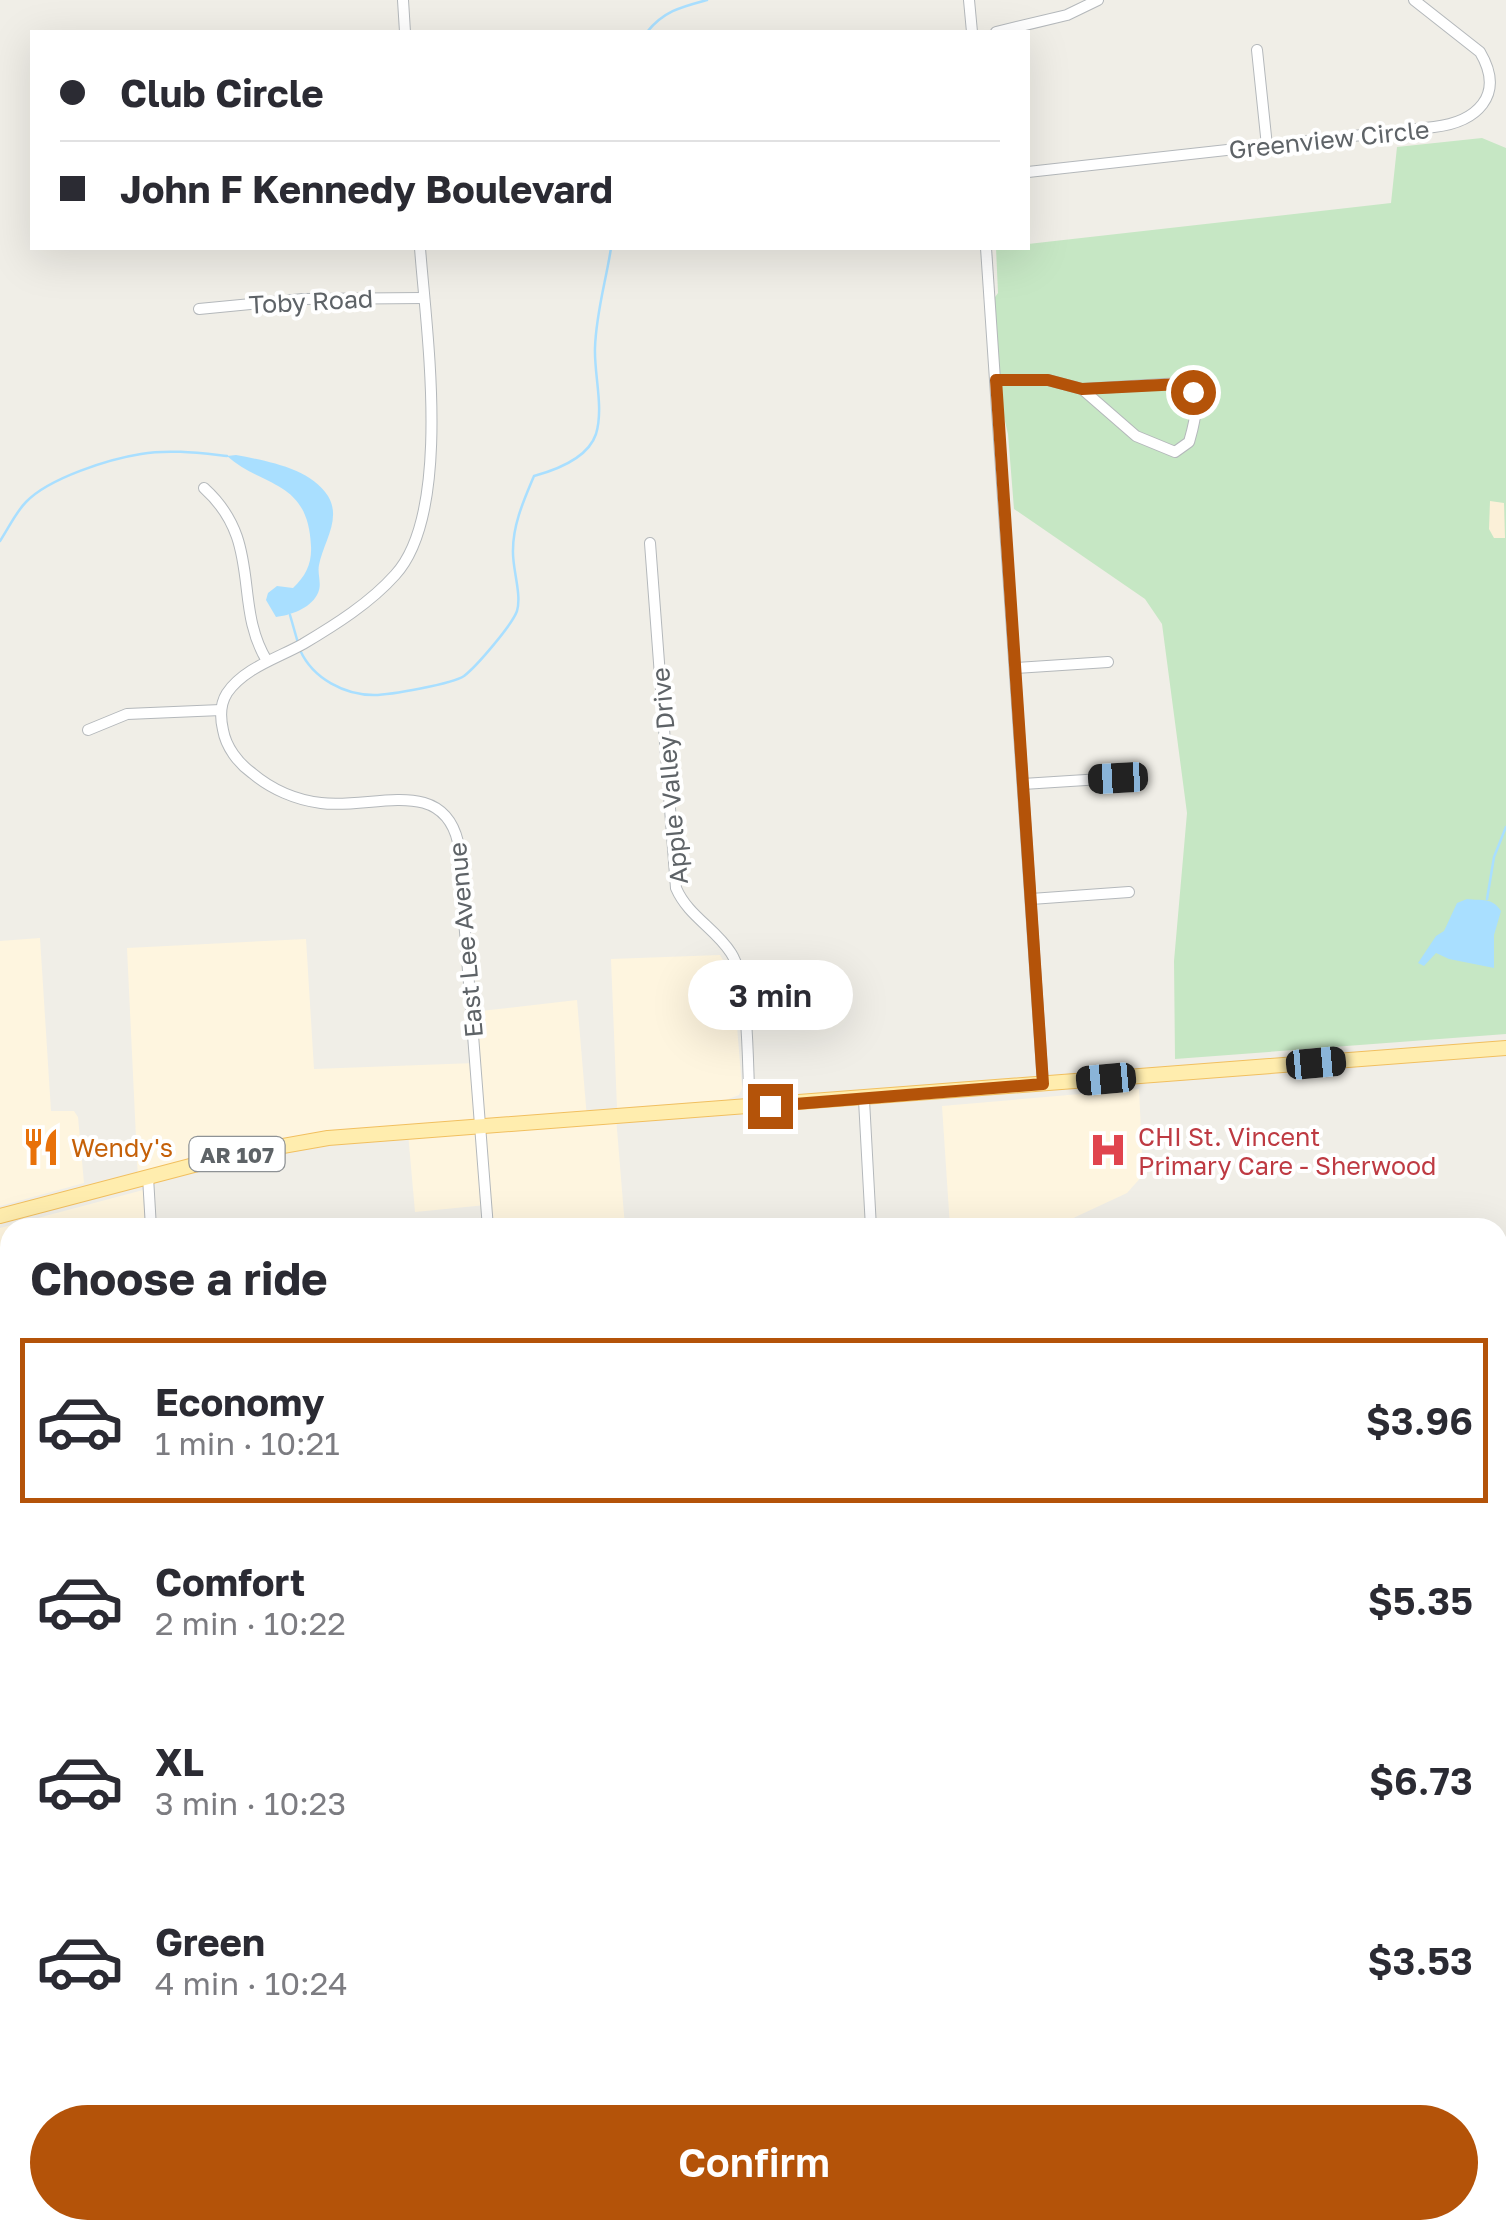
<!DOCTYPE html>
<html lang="en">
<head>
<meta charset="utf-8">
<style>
  body { margin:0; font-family:"Golos Text",sans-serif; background:#f7f7f7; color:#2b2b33; height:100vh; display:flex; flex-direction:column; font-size:38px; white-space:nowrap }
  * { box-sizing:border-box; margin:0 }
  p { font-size:32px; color:#7c7c81 }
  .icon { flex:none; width:55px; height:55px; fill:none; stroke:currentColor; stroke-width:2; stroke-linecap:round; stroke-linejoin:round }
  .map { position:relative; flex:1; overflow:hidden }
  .side { position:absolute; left:0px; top:1218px; width:1508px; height:1022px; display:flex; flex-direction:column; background:#fff; border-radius:30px 30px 0 0; box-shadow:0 10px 40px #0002 }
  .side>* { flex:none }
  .top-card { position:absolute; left:30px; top:30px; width:1000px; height:220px; border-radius:0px; box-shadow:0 10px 40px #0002; display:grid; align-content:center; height:220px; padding:0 30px; background:#fff }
  .end { position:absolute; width:45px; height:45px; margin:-22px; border:12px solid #b45309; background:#fff; box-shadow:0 0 0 5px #fff }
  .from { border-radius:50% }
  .bubble { position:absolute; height:70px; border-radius:35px; background:#fff; box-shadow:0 10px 40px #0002; font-size:32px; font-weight:600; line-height:70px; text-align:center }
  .car { position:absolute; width:30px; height:60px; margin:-30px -15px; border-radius:12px; box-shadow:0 0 8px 2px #0007; background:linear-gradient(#222 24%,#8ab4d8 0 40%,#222 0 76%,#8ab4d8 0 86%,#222 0) }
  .top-card b { display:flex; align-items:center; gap:35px; height:95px; font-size:38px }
  .top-card b+b { border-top:2px solid #e1e1e2 }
  .top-card i { width:25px; height:25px; background:#2b2b33 }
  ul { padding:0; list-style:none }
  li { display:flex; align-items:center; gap:30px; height:165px; margin:0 20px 15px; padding:0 10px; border:5px solid transparent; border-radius:0px }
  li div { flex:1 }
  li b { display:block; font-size:38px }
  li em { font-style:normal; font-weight:600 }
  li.active { border-color:#b45309 }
  li>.icon { width:90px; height:90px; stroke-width:1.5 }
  h2 { padding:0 30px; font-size:45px; line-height:120px }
  .button { display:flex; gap:20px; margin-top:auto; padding:20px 30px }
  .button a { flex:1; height:115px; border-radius:60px; background:#b45309; color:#fff; font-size:40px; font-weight:600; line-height:115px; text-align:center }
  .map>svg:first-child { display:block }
</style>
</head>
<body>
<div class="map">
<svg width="1506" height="2238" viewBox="0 0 1506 2238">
  <rect width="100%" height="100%" fill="#f0eee7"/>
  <g fill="#fef5df">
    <path d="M 40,938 L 51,1111 L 74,1111 L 78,1117 L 84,1183 L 0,1206 L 0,941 Z"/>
    <path d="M 306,939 L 314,1069 L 475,1063 L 472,1012 L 577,1000 L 587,1118 L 616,1117 L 625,1227 L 489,1227 L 486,1205 L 415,1212 L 408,1133 L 328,1138 L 138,1180 L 127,948 Z"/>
    <path d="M 720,955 L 733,977 L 742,1088 L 739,1095 L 726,1100 L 617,1108 L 611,959 Z"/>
    <path d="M 1139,1089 L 1143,1175 L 1127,1193 L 1054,1227 L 950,1227 L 942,1106 Z"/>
    <path d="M 143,1190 L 145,1227 L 10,1228 L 10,1373 L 0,1374 L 0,1228 Z"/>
  </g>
  <g fill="#c6e7c4">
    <path d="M 1482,138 L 1506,148 L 1506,1034 L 1175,1059 L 1174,961 L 1187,813 L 1162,624 L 1145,599 L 1014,509 L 1008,434 L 995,380 L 990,304 L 998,293 L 996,248 L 1028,248 L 1028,244 L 1391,203 L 1397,147 Z"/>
    <path d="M 10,1373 L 10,1645 L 0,1646 L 0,1374 Z"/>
  </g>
  <path fill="#fbf0d8" d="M 1490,501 L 1504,503 L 1505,538 L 1494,538 L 1489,529 Z"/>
  <g fill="#a9dfff">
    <path d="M 236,455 C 267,461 310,468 328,496 C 342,519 323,543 319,565 C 317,575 323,585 317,595 C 309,609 291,615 276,617 L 266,600 L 268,593 L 277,586 L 293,588 C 306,576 312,563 311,546 C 308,479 263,488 227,456 Z"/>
    <path d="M 1467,899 C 1482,901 1492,897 1501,911 L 1494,935 L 1494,968 L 1449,959 L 1436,953 L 1424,966 L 1418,963 L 1436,936 L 1444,931 L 1457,903 Z"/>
  </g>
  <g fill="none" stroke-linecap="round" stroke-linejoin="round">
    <g stroke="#a9dfff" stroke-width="2.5">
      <path d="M 647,32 C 664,11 681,7 707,0"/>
      <path d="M 0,541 C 8,529 16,512 26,502 C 49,478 109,459 141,454 C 169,449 199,453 227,456"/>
      <path d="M 290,615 L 298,643"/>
      <path d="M 300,650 C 313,679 345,695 374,695 C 390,695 452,684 464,676 C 476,667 512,625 517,611 C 522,594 512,568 513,550 C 513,524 524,500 534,476 C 556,470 588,458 596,434 C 604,407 594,375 595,348 C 596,313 606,281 611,248"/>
      <path d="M 1487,899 L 1494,857 L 1506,827"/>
    </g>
    <g stroke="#b4b8bb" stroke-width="12">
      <g id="minor">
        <path d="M 403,0 L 405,32"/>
        <path d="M 969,0 L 972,32"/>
        <path d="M 996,32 L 1067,15 L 1098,0"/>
        <path d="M 1257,50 L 1267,146"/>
        <path d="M 1028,172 L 1434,127 C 1476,122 1506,96 1480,52 L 1414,0"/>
        <path d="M 420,248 C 426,329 453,512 395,575 C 370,603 335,625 303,644 C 278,658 244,668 227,693 C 220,704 220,717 223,730 C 226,747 238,763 252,773 C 271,789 296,800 321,803 C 371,810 442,775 458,842 L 488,1228"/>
        <path d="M 986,248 L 1043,1085"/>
        <path d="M 199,309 L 303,299 L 423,298"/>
        <path d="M 995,380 L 1048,380 L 1082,389"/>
        <path d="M 1181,383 C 1203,396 1195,421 1189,442 L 1175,452 L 1136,436 L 1082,389 Z"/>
        <path d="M 204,488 C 264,542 232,604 267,661"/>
        <path d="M 650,543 L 676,888 C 688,916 715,928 731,953 C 750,982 747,1070 750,1108"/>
        <path d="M 1015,668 L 1108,662"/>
        <path d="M 88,730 L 127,714 L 221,710"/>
        <path d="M 1023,784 L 1117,778"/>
        <path d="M 1031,899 L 1129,892"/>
        <path d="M 864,1100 L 871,1228"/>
        <path d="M 148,1177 L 151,1228"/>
        <path d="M 1498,1470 L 1506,1473"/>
        <path d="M 1498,1654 L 1506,1659"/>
        <path d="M 1498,1679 L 1506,1667"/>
        <path d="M 0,1729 L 10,1728"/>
        <path d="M 0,1881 L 10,1881"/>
        <path d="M 1498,2008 L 1506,1994"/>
        <path d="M 1498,2176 L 1506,2165"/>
        <path d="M 1498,2226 L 1506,2214"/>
        <path d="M 514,2230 L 514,2238"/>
        <path d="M 1012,2230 L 1012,2238"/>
        <path d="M 1388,2230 L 1398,2238"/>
        <path d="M 607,2238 L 611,2230"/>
        <path d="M 758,2238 L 763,2230"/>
        <path d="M 908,2238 L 914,2230"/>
        <path d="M 1451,2238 L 1456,2230"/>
      </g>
    </g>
    <g stroke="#f1bf5f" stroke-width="16">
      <path id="major" d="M 0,1216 L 232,1155 L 328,1138 L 1506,1048"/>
    </g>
    <use href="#minor" stroke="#fff" stroke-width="10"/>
    <use href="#major" stroke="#ffedae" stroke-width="14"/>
  </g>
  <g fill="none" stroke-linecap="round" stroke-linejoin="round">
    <path stroke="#b45309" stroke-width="12" d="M 770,1106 L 1043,1084 L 996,380 L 1048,380 L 1082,389 L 1181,384 L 1193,392"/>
  </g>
  <defs>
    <g id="restaurant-bare" transform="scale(3)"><path d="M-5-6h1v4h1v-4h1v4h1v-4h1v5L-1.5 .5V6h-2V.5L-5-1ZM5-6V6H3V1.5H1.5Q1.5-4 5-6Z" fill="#e8710a" stroke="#fff" stroke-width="2.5" paint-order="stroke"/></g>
    <g id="hospital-bare" transform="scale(3)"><path d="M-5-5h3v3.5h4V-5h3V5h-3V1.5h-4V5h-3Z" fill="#e0444e" stroke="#fff" stroke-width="2.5" paint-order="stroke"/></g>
  </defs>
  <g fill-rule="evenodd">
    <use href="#restaurant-bare" x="41" y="1147"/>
    <use href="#hospital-bare" x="1108" y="1150"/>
  </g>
  <g text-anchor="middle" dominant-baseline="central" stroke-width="8" stroke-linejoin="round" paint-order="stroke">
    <rect fill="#fff" stroke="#8e9295" stroke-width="2.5" x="189.5" y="1137" width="95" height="34" rx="8"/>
    <g font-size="22" font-weight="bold" fill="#5e6367">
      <text x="237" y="1154">AR 107</text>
    </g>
    <g font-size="25" fill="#5e6367" stroke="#fff">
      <text transform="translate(1329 139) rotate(-6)">Greenview Circle</text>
      <text transform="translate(311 301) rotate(-3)">Toby Road</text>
      <text transform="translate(669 776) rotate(-95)">Apple Valley Drive</text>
      <text transform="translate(465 940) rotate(-95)">East Lee Avenue</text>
    </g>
    <g font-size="25" fill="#be3a42" stroke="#fff" text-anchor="start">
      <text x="1138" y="1136">CHI St. Vincent<tspan x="1138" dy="29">Primary Care - Sherwood</tspan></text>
    </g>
    <g font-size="25" fill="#c56008" stroke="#fff" text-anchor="start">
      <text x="71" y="1147">Wendy's</text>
    </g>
  </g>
</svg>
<i class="end from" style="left:1193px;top:392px"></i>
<i class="end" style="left:770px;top:1106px"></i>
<div class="bubble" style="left:688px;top:960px;width:165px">3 min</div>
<i class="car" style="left:1118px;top:778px;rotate:267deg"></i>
<i class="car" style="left:1316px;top:1063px;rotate:85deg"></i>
<i class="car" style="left:1106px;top:1079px;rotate:265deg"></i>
<div class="top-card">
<b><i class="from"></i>Club Circle</b>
<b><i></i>John F Kennedy Boulevard</b>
</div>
<section class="side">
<h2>Choose a ride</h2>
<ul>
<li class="active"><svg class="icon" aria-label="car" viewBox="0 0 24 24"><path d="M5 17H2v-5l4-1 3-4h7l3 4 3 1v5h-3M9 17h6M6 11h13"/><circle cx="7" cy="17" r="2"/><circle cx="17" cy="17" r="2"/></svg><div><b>Economy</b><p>1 min · 10:21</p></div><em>$3.96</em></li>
<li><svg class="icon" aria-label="car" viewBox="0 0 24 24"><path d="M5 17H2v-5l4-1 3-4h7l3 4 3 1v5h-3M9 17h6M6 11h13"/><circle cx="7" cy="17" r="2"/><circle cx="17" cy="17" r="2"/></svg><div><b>Comfort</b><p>2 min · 10:22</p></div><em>$5.35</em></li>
<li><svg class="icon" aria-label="car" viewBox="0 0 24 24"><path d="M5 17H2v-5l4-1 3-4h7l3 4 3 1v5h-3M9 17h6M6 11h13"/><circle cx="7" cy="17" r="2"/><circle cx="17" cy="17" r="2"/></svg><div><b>XL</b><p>3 min · 10:23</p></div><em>$6.73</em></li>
<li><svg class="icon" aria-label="car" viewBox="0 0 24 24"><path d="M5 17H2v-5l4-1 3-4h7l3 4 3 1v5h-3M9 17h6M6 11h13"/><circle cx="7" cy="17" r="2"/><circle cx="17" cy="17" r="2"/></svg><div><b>Green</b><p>4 min · 10:24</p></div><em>$3.53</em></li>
</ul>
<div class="button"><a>Confirm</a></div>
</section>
</div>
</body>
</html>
